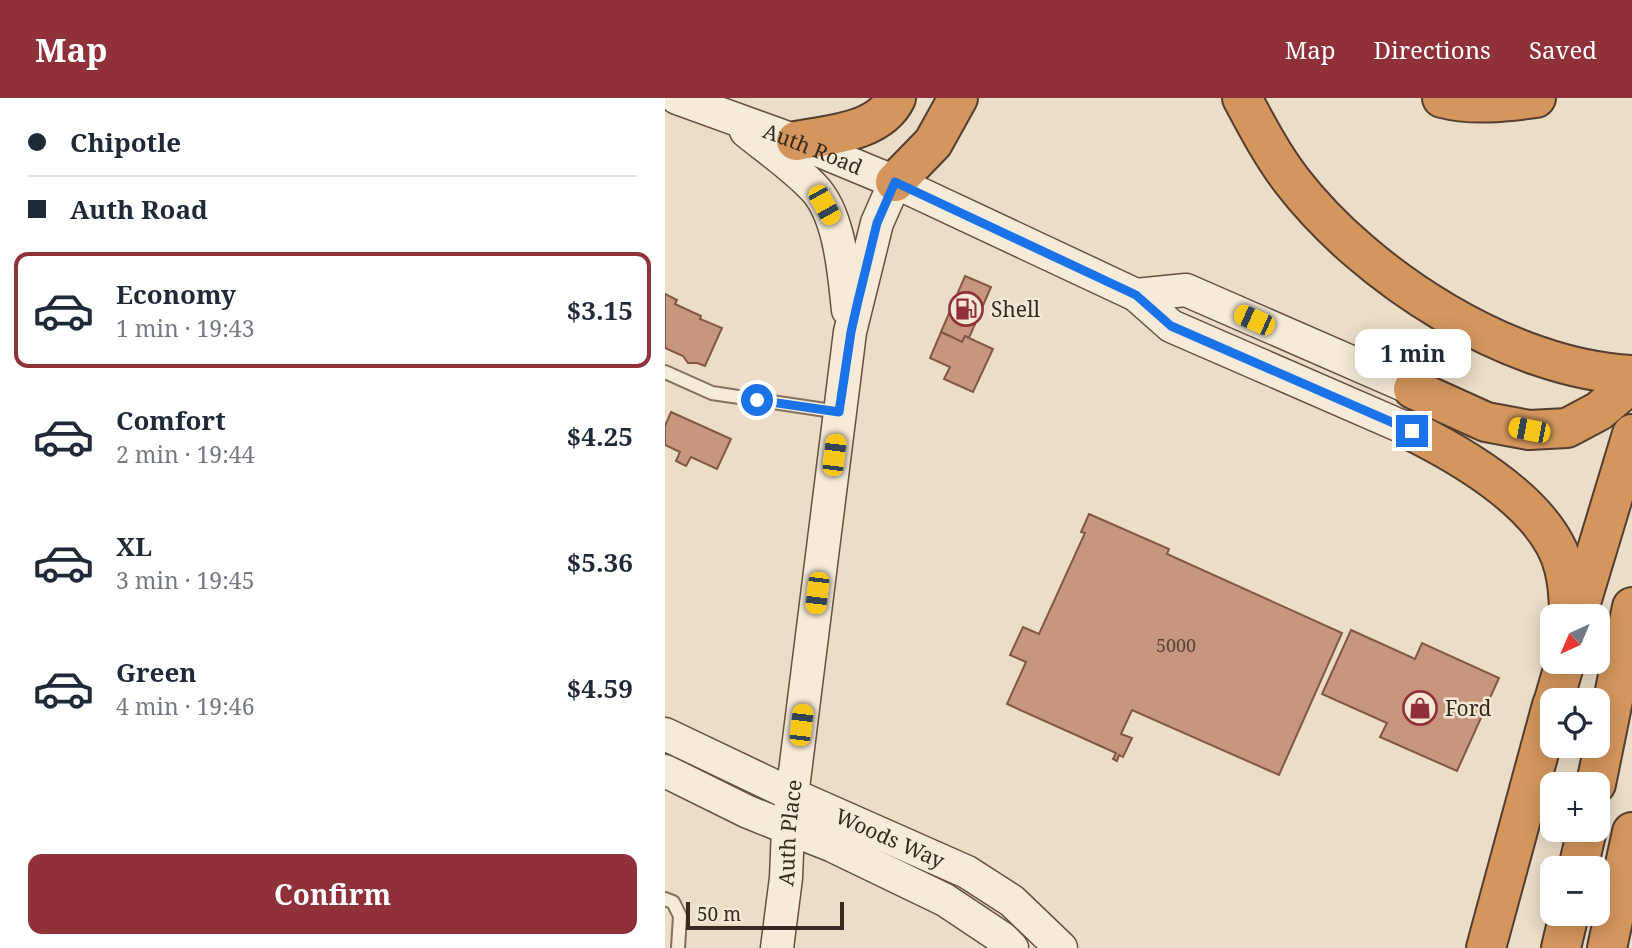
<!DOCTYPE html>
<html lang="en">
<head>
<meta charset="utf-8">
<style>
  body { margin:0; font-family:"Noto Serif",serif; background:#f2f2f3; color:#1f2937; height:100vh; display:flex; flex-direction:column; font-size:26px; white-space:nowrap }
  * { box-sizing:border-box; margin:0 }
  p { font-size:23px; color:#747a83 }
  .icon { flex:none; width:38px; height:38px; fill:none; stroke:currentColor; stroke-width:2; stroke-linecap:round; stroke-linejoin:round }
  .map { position:relative; flex:1; overflow:hidden }
  .sheet { display:flex; flex-direction:column; background:#fff; width:665px }
  .sheet>* { flex:none }
  .top-card { display:grid; align-content:center; height:154px; padding:0 28px; background:#fff }
  .needle { width:46px; rotate:224deg }
  .buttons { position:absolute; left:875px; top:506px; display:grid; gap:14px }
  .buttons a { display:grid; place-items:center; width:70px; height:70px; border-radius:14px; background:#fff; box-shadow:0 4px 18px #0003; font-size:35px }
  .scale { position:absolute; left:21px; bottom:18px; width:158px; box-sizing:border-box; padding-left:7px; border:4px solid #362920; border-top:0; font-size:19px; line-height:24px; white-space:nowrap; color:#362920; -webkit-text-stroke:5px #f3e8d5; paint-order:stroke }
  .end { position:absolute; width:32px; height:32px; margin:-16px; border:9px solid #1a73e8; background:#fff; box-shadow:0 0 0 4px #fff }
  .from { border-radius:50% }
  .bubble { position:absolute; height:49px; border-radius:14px; background:#fff; box-shadow:0 4px 18px #0003; font-size:23px; font-weight:700; line-height:49px; text-align:center }
  .car { position:absolute; width:21px; height:42px; margin:-21px -10px; border-radius:9px; box-shadow:0 0 5px 2px #0007; background:linear-gradient(#f5c518 24%,#345 0 40%,#f5c518 0 76%,#345 0 86%,#f5c518 0) }
  .top-card b { display:flex; align-items:center; gap:24px; height:66px; font-size:26px }
  .top-card b+b { border-top:2px solid #e0e1e3 }
  .top-card i { width:18px; height:18px; background:#1f2937 }
  ul { padding:0; list-style:none }
  li { display:flex; align-items:center; gap:21px; height:116px; margin:0 14px 10px; padding:0 14px; border:4px solid transparent; border-radius:14px }
  li div { flex:1 }
  li b { display:block; font-size:26px }
  li em { font-style:normal; font-weight:700 }
  li.active { border-color:#90313a }
  li>.icon { width:63px; height:63px; stroke-width:1.5 }
  .button { display:flex; gap:14px; margin-top:auto; padding:14px 28px }
  .button a { flex:1; height:80px; border-radius:14px; background:#90313a; color:#fff; font-size:28px; font-weight:700; line-height:80px; text-align:center }
  header { display:flex; align-items:center; gap:42px; box-sizing:border-box; height:98px; padding:0 35px; background:#90313a; color:#fff }
  header strong { font-size:33px }
  nav { display:flex; gap:38px; margin-inline-start:auto; font-size:24px }
  main { display:flex; flex:1; min-height:0 }
  .map>svg:first-child { display:block }
</style>
</head>
<body>
<header>
<strong>Map</strong>
<nav><a>Map</a><a>Directions</a><a>Saved</a></nav>
</header>
<main>
<section class="sheet">
<div class="top-card">
<b><i class="from"></i>Chipotle</b>
<b><i></i>Auth Road</b>
</div>
<ul>
<li class="active"><svg class="icon" aria-label="car" viewBox="0 0 24 24"><path d="M5 17H2v-5l4-1 3-4h7l3 4 3 1v5h-3M9 17h6M6 11h13"/><circle cx="7" cy="17" r="2"/><circle cx="17" cy="17" r="2"/></svg><div><b>Economy</b><p>1 min · 19:43</p></div><em>$3.15</em></li>
<li><svg class="icon" aria-label="car" viewBox="0 0 24 24"><path d="M5 17H2v-5l4-1 3-4h7l3 4 3 1v5h-3M9 17h6M6 11h13"/><circle cx="7" cy="17" r="2"/><circle cx="17" cy="17" r="2"/></svg><div><b>Comfort</b><p>2 min · 19:44</p></div><em>$4.25</em></li>
<li><svg class="icon" aria-label="car" viewBox="0 0 24 24"><path d="M5 17H2v-5l4-1 3-4h7l3 4 3 1v5h-3M9 17h6M6 11h13"/><circle cx="7" cy="17" r="2"/><circle cx="17" cy="17" r="2"/></svg><div><b>XL</b><p>3 min · 19:45</p></div><em>$5.36</em></li>
<li><svg class="icon" aria-label="car" viewBox="0 0 24 24"><path d="M5 17H2v-5l4-1 3-4h7l3 4 3 1v5h-3M9 17h6M6 11h13"/><circle cx="7" cy="17" r="2"/><circle cx="17" cy="17" r="2"/></svg><div><b>Green</b><p>4 min · 19:46</p></div><em>$4.59</em></li>
</ul>
<div class="button"><a>Confirm</a></div>
</section>
<div class="map">
<svg width="967" height="850" viewBox="0 0 967 850">
  <rect width="100%" height="100%" fill="#ebddc6"/>
  <g fill="#c6967e" stroke="#825844" stroke-width="2">
    <path d="M 300,178 L 326,189 L 304,240 L 300,238 L 297,244 L 276,234 Z"/>
    <path d="M 0,196 L 12,202 L 10,206 L 36,218 L 35,221 L 57,230 L 40,268 L 32,265 L 23,265 L 18,258 L 0,250 Z"/>
    <path d="M 276,234 L 297,244 L 300,238 L 328,251 L 308,294 L 279,281 L 285,269 L 265,260 Z"/>
    <path d="M 6,314 L 66,341 L 52,371 L 26,359 L 21,368 L 11,363 L 15,354 L 0,347 L 0,328 Z"/>
    <path d="M 424,416 L 504,451 L 502,456 L 677,535 L 614,677 L 467,612 L 456,636 L 467,640 L 458,659 L 454,657 L 452,663 L 448,661 L 451,655 L 342,606 L 361,564 L 345,557 L 358,529 L 374,536 L 420,435 L 416,434 Z"/>
    <path d="M 686,532 L 750,561 L 757,545 L 834,580 L 792,673 L 715,639 L 722,625 L 657,596 Z"/>
  </g>
  <g fill="none" stroke-linecap="round" stroke-linejoin="round">
    <g stroke="#856f5d" stroke-width="16">
      <g id="lane">
        <path d="M 0,274 L 47,295 L 174,314"/>
        <path d="M 0,801 L 8,804 L 15,818 L 13,850"/>
      </g>
    </g>
    <g stroke="#675040" stroke-width="35">
      <g id="secondary">
        <path id="s1" d="M 12,0 L 131,43 L 230,84 L 471,197 L 506,228 L 747,333"/>
        <path d="M 81,33 C 103,51 128,68 148,89 C 175,116 179,175 183,212"/>
        <path d="M 471,197 L 521,192 L 748,291"/>
        <path id="s2" d="M 0,636 L 128,697 L 302,774 L 347,803 L 396,850"/>
        <path d="M 0,673 L 83,714 L 168,748 L 280,802 L 337,840 L 347,850"/>
        <path id="s3" d="M 112,850 L 121,780 L 123,730 L 185,234 L 212,125 L 230,84"/>
      </g>
    </g>
    <g stroke="#533e31" stroke-width="42">
      <g id="highway">
        <path d="M 577,0 C 592,28 607,57 627,83 C 701,179 844,271 967,277"/>
        <path d="M 777,0 C 808,8 840,4 871,0"/>
        <path d="M 131,43 C 164,37 215,34 231,0"/>
        <path d="M 230,84 L 268,45 L 293,0"/>
        <path d="M 748,291 L 821,324 L 864,332 L 902,330 L 934,313 L 967,285"/>
        <path d="M 747,333 C 799,359 884,408 899,470 C 903,485 904,502 904,518"/>
        <path d="M 912,518 L 967,336"/>
        <path d="M 889,602 L 900,564"/>
        <path d="M 931,686 L 967,509"/>
        <path d="M 913,770 L 922,732"/>
        <path d="M 821,850 L 887,607"/>
        <path d="M 896,850 L 904,816"/>
        <path d="M 942,850 L 967,734"/>
      </g>
    </g>
    <use href="#lane" stroke="#f6ebd8" stroke-width="12"/>
    <use href="#secondary" stroke="#f6ebd8" stroke-width="32"/>
    <use href="#highway" stroke="#d4965d" stroke-width="38"/>
  </g>
  <g fill="none" stroke-linecap="round" stroke-linejoin="round">
    <path stroke="#1a73e8" stroke-width="9" d="M 92,302 L 174,314 L 186,234 L 192,207 L 212,125 L 230,84 L 471,197 L 506,228 L 747,333"/>
  </g>
  <defs>
    <g id="fuel-ring" transform="scale(1.75)"><circle r="9.5" fill="#f3e8d5" stroke="#90313a" stroke-width="1.5"/><path d="M-5.5-6h7V0h2V4h1.3V-2.5L3-4.5l.8-.8L6-3V5H2.5V1h-1V6h-7ZM-4.2-4.7v3.2H.2V-4.7Z" fill="#90313a"/></g>
    <g id="shop-ring" transform="scale(1.75)"><circle r="9.5" fill="#f3e8d5" stroke="#90313a" stroke-width="1.5"/><path d="M-5-2.5h2.3a2.7 3.5 0 0 1 5.4 0H5L5.5 6h-11ZM-1.5-2.5h3a1.5 2.3 0 0 0-3 0Z" fill="#90313a"/></g>
  </defs>
  <g fill-rule="evenodd">
    <use href="#fuel-ring" x="301" y="211"/>
    <use href="#shop-ring" x="755" y="610"/>
  </g>
  <g text-anchor="middle" dominant-baseline="central" stroke-width="5" stroke-linejoin="round" paint-order="stroke">
    <g font-size="18" fill="#5a4438">
      <text x="511" y="547">5000</text>
    </g>
    <g font-size="21" fill="#362920" stroke="#f3e8d5">
      <text stroke="none"><textPath href="#s1" startOffset="145">Auth Road</textPath></text>
      <text stroke="none"><textPath href="#s3" startOffset="116">Auth Place</textPath></text>
      <text stroke="none"><textPath href="#s2" startOffset="248">Woods Way</textPath></text>
    </g>
    <g font-size="21" fill="#362920" stroke="#f3e8d5" text-anchor="start">
      <text x="326" y="211">Shell</text>
      <text x="780" y="610">Ford</text>
    </g>
  </g>
</svg>
<div class="buttons">
<a><svg class="needle" viewBox="-14 -14 28 28"><path d="M0-13l5 13h-10z" fill="#e53935"/><path d="M0 13l5-13h-10z" fill="#747a83"/></svg></a>
<a><svg class="icon" aria-label="locate" viewBox="0 0 24 24"><circle cx="12" cy="12" r="6"/><path d="M12 2v4M12 18v4M2 12h4M18 12h4"/></svg></a>
<a>+</a>
<a>−</a>
</div>
<div class="scale">50 m</div>
<i class="end from" style="left:92px;top:302px"></i>
<i class="end" style="left:747px;top:333px"></i>
<div class="bubble" style="left:690px;top:231px;width:116px">1 min</div>
<i class="car" style="left:159px;top:107px;rotate:151deg"></i>
<i class="car" style="left:589px;top:222px;rotate:294deg"></i>
<i class="car" style="left:864px;top:332px;rotate:281deg"></i>
<i class="car" style="left:169px;top:357px;rotate:7deg"></i>
<i class="car" style="left:152px;top:495px;rotate:187deg"></i>
<i class="car" style="left:136px;top:627px;rotate:7deg"></i>
</div>
</main>
</body>
</html>
